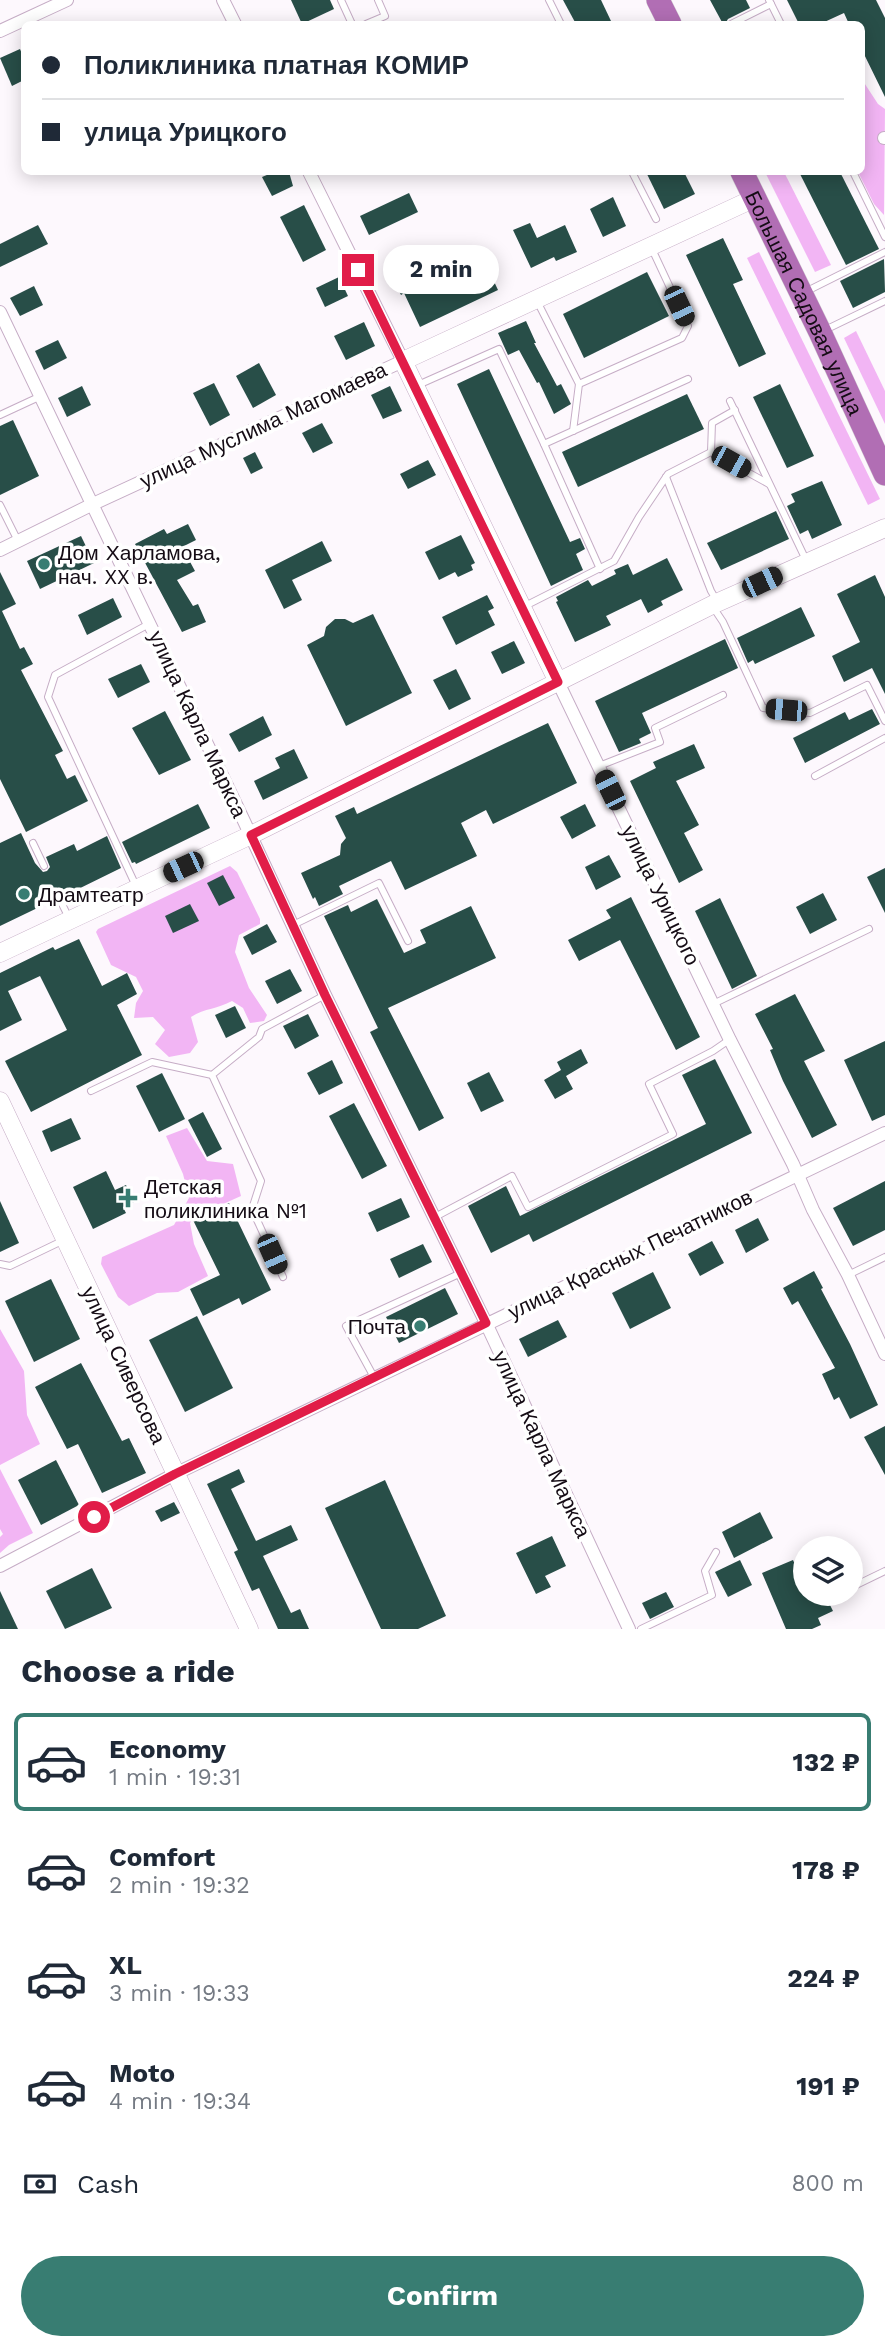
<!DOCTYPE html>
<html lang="en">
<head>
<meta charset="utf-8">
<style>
  body { margin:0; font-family:"Work Sans",sans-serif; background:#f6f6f7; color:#1f2937; height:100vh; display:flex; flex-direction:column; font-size:26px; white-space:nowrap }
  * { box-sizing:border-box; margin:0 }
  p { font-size:23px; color:#747a83 }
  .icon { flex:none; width:38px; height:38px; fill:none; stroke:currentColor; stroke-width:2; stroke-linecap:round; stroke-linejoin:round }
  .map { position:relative; height:1629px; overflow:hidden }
  .details { display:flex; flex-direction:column; background:#fff; flex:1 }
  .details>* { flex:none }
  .guide { position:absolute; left:21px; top:21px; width:844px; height:154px; border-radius:10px; box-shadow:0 4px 18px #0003; display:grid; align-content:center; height:154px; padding:0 21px; background:#fff }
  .buttons { position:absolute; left:793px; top:1536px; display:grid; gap:14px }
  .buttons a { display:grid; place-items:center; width:70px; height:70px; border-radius:50%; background:#fff; box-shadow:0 4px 18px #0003; font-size:35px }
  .end { position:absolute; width:32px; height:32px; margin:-16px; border:9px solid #e11d48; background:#fff; box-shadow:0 0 0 4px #fff }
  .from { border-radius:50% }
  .bubble { position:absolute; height:49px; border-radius:24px; background:#fff; box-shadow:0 4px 18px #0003; font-size:23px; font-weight:700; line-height:49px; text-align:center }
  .car { position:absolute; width:21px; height:42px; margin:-21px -10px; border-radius:9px; box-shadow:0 0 5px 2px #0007; background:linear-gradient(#222 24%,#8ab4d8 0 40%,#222 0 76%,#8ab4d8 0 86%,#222 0) }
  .guide b { display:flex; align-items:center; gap:24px; height:66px; font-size:26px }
  .guide b+b { border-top:2px solid #e0e1e3 }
  .guide i { width:18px; height:18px; background:#1f2937 }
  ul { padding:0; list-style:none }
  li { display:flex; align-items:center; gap:21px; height:98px; margin:0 14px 10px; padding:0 7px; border:4px solid transparent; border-radius:10px }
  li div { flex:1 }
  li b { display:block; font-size:26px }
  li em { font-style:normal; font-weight:700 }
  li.selected { border-color:#387d72 }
  li>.icon { width:63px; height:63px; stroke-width:1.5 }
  h2 { padding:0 21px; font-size:32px; line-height:84px }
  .pay { display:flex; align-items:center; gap:18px; height:77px; padding:0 21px; font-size:26px }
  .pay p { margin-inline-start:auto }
  .button { display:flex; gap:14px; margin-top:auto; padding:14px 21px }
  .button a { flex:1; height:80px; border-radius:42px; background:#387d72; color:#fff; font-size:28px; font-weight:700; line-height:80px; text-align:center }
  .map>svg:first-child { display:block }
</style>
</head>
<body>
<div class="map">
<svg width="885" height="1629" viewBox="0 0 885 1629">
  <rect width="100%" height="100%" fill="#fdf8fd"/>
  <g fill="#f2b5f4">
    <path d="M 861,78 L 878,104 L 885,109 L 884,215 L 874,204 L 858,172 L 861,172 Z"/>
    <path d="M 765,172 L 784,172 L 831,265 L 815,272 Z"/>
    <path d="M 759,252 L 880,499 L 868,505 L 747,258 Z"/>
    <path d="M 856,331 L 885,391 L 885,424 L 844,338 Z"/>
    <path d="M 230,866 L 237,872 L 260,919 L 260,924 L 239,935 L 235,952 L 249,988 L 267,1015 L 264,1021 L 250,1023 L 243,1008 L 232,1001 C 218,1009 205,1008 191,1017 L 198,1042 L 190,1053 L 169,1057 L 155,1044 L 165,1030 L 153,1017 L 134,1018 L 136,1003 L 143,991 L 136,977 L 111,965 L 96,932 L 98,929 Z"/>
    <path d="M 187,1128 L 207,1161 L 233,1164 L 241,1196 L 194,1217 L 190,1223 L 194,1244 L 208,1276 L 178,1292 L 157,1293 L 129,1306 L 118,1297 L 101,1264 L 102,1257 L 174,1225 L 189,1198 L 183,1174 L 166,1136 Z"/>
    <path d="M 0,1329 L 24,1371 L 27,1415 L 40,1444 L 0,1465 Z"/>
    <path d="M 0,1469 L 33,1533 L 9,1545 L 0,1553 L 0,1537 L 3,1534 L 0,1529 Z"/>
  </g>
  <g fill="#284e48">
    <path d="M 291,0 L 330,0 L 334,9 L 302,24 Z"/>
    <path d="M 563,0 L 601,0 L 611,21 L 605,24 L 576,24 Z"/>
    <path d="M 710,0 L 746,0 L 750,8 L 728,19 L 725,24 L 723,24 Z"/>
    <path d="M 787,0 L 876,0 L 885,18 L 885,97 L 861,48 L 861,24 L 849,24 L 844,13 L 820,24 L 799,24 Z"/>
    <path d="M 20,49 L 24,59 L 24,80 L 12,86 L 0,58 Z"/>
    <path d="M 274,172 L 289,172 L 293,186 L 272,196 L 262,177 Z"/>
    <path d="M 646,172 L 684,172 L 695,194 L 664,209 Z"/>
    <path d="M 799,172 L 840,172 L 879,249 L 846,265 Z"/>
    <path d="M 409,193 L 418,212 L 369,235 L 360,216 Z"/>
    <path d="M 613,197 L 626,226 L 603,237 L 590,209 Z"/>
    <path d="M 304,205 L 326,250 L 303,262 L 280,217 Z"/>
    <path d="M 530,223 L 537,238 L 565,225 L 577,252 L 556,261 L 554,257 L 531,268 L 513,230 Z"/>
    <path d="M 38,225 L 48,244 L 0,267 L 0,244 Z"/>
    <path d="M 723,238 L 743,280 L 733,284 L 766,354 L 739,367 L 686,255 Z"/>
    <path d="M 483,258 L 498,290 L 420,327 L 404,293 L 401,295 L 392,276 L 415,264 L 425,286 Z"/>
    <path d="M 884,259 L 885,292 L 853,308 L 840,281 Z"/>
    <path d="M 647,272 L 669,316 L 584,358 L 563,314 Z"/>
    <path d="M 339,277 L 348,296 L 325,307 L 316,288 Z"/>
    <path d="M 34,286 L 43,305 L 20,316 L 10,298 Z"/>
    <path d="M 526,321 L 536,343 L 534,343 L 557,386 L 561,384 L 571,404 L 554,414 L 539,382 L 537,383 L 519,350 L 508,355 L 498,333 Z"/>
    <path d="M 364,322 L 375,346 L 346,360 L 334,336 Z"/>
    <path d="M 58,340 L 67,358 L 44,370 L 35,351 Z"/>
    <path d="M 259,363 L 276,395 L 253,408 L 236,376 Z"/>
    <path d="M 489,369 L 570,542 L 580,538 L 585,549 L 576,554 L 583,570 L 551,586 L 457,384 Z"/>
    <path d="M 214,383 L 230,415 L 210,426 L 193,393 Z"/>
    <path d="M 780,384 L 814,456 L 787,468 L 753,397 Z"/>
    <path d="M 82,386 L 91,405 L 67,417 L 58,398 Z"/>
    <path d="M 390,386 L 402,411 L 383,419 L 371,395 Z"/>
    <path d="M 687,394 L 704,429 L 578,487 L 562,452 Z"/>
    <path d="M 13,420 L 39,476 L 0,495 L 0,426 Z"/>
    <path d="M 322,423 L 333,443 L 313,453 L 302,433 Z"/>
    <path d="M 255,452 L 263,468 L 251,474 L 243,458 Z"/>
    <path d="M 428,460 L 436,475 L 408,489 L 400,474 Z"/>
    <path d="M 822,481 L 842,525 L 812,539 L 808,530 L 800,534 L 787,506 L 795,502 L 791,494 Z"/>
    <path d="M 776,511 L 789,539 L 721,570 L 707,543 Z"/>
    <path d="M 188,524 L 196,540 L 182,547 L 195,571 L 177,580 L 193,606 L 198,604 L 206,622 L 182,632 L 135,544 L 164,529 L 167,534 Z"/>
    <path d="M 461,535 L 475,563 L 471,565 L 473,570 L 458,577 L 455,572 L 439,580 L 425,552 Z"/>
    <path d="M 81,536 L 94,563 L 40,589 L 27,561 Z"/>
    <path d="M 322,541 L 332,561 L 292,580 L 302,600 L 284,609 L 265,570 Z"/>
    <path d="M 667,558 L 683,590 L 661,601 L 663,605 L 648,613 L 641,599 L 606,616 L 611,625 L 575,642 L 556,602 L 558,601 L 556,597 L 588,580 L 592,586 L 616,574 L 614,570 L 628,564 L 633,575 Z"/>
    <path d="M 0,572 L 16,604 L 2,611 L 20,649 L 24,647 L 33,664 L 21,670 L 63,751 L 55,755 L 67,779 L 75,775 L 88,801 L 26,832 L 0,779 Z"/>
    <path d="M 875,575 L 885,597 L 885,694 L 872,668 L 844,682 L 832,656 L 860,642 L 837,594 Z"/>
    <path d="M 487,595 L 494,608 L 488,611 L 495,625 L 456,645 L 442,617 Z"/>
    <path d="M 113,598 L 122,617 L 87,635 L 78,615 Z"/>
    <path d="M 801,607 L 815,636 L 755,664 L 753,660 L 748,663 L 737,638 Z"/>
    <path d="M 373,614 L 412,693 L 346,726 L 307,645 L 324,636 L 326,627 L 335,619 L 345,619 L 353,623 Z"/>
    <path d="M 725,639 L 738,668 L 642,713 L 651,733 L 639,739 L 641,743 L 619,752 L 595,701 Z"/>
    <path d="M 514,641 L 525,663 L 502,674 L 491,652 Z"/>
    <path d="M 141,664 L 150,682 L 118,698 L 108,679 Z"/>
    <path d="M 456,669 L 471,699 L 449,710 L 433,680 Z"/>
    <path d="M 872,709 L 880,724 L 805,763 L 793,738 L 845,712 L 849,720 Z"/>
    <path d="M 165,711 L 191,760 L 159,775 L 132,728 Z"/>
    <path d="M 263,716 L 272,735 L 239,752 L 229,734 Z"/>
    <path d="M 548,723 L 577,783 L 493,824 L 486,810 L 461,823 L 477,856 L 405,890 L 391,861 L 339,886 L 343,894 L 319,906 L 315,897 L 313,899 L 301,873 L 340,855 L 341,844 L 346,838 L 335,816 L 354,807 L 357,814 Z"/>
    <path d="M 694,744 L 705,768 L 676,781 L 699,825 L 684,833 L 703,870 L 679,883 L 630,781 L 656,768 L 653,762 Z"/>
    <path d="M 294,749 L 308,778 L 263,800 L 254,781 L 280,768 L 275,758 Z"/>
    <path d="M 198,804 L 210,828 L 136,864 L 135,862 L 132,863 L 122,842 Z"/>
    <path d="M 585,804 L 596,826 L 572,839 L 560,817 Z"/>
    <path d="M 21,833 L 35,863 L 43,872 L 47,871 L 50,867 L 46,857 L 74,844 L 77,851 L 107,836 L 121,868 L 64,896 L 57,893 L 54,895 L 54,900 L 0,926 L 0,843 Z"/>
    <path d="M 609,855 L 621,877 L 596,890 L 585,867 Z"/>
    <path d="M 885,868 L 885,913 L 867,877 Z"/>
    <path d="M 223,875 L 235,898 L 219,906 L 207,883 Z"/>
    <path d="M 823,893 L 837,920 L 810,934 L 796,907 Z"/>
    <path d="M 631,897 L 700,1037 L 676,1050 L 620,940 L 579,961 L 568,940 L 611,918 L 606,910 Z"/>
    <path d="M 720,898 L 757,976 L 732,989 L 695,911 Z"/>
    <path d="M 377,899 L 404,953 L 426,943 L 420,930 L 471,906 L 496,958 L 388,1008 L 444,1118 L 419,1131 L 370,1032 L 378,1028 L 324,916 L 348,905 L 351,912 Z"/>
    <path d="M 190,904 L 199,921 L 173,933 L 165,916 Z"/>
    <path d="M 267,924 L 277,942 L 252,955 L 243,937 Z"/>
    <path d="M 79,939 L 102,986 L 127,973 L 137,994 L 117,1005 L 142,1055 L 31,1112 L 5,1061 L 67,1030 L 40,976 L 8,991 L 22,1020 L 0,1031 L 0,973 L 53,947 L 55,950 Z"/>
    <path d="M 290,969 L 302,991 L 277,1004 L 265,981 Z"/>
    <path d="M 795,994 L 825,1051 L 804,1061 L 837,1125 L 812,1138 L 783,1081 L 770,1050 L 773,1049 L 755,1014 Z"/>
    <path d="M 235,1006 L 246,1028 L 226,1038 L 215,1015 Z"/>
    <path d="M 308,1014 L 319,1036 L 295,1049 L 283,1026 Z"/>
    <path d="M 885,1041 L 885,1115 L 872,1121 L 844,1060 Z"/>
    <path d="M 581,1049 L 588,1063 L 566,1076 L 573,1089 L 555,1099 L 544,1080 L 561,1070 L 557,1062 Z"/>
    <path d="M 715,1059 L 752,1133 L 533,1242 L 529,1234 L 491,1253 L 468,1206 L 506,1186 L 520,1216 L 706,1124 L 682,1075 Z"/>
    <path d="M 332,1060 L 343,1083 L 319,1095 L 307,1073 Z"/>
    <path d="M 489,1072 L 504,1101 L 481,1112 L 467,1083 Z"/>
    <path d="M 162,1073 L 185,1119 L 159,1132 L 136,1086 Z"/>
    <path d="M 354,1103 L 387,1166 L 362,1179 L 329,1116 Z"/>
    <path d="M 203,1112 L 222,1149 L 207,1157 L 188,1120 Z"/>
    <path d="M 71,1118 L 81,1139 L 51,1152 L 42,1131 Z"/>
    <path d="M 106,1171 L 115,1190 L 126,1185 L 134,1202 L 123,1207 L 126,1213 L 93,1229 L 73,1187 Z"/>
    <path d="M 885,1181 L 885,1230 L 853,1246 L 833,1208 Z"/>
    <path d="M 401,1198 L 410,1217 L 377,1232 L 368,1213 Z"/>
    <path d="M 0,1201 L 19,1243 L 0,1252 Z"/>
    <path d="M 229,1203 L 271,1290 L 242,1305 L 239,1298 L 203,1316 L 190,1289 L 220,1275 L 193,1220 Z"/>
    <path d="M 758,1218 L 769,1240 L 746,1253 L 735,1230 Z"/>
    <path d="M 712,1241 L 724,1263 L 700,1276 L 688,1254 Z"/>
    <path d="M 423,1244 L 432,1262 L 399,1278 L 390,1259 Z"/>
    <path d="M 814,1271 L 823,1288 L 821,1289 L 850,1344 L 878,1405 L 850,1419 L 839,1397 L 834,1400 L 822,1374 L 835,1368 L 798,1301 L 792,1305 L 783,1288 Z"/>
    <path d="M 653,1272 L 671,1308 L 630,1329 L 612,1293 Z"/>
    <path d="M 51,1279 L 80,1339 L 34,1362 L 5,1301 Z"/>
    <path d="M 445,1288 L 458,1314 L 399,1343 L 386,1317 Z"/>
    <path d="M 197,1316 L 233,1388 L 185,1412 L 149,1340 Z"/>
    <path d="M 558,1320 L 567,1337 L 528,1357 L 519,1339 Z"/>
    <path d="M 81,1363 L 122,1441 L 129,1438 L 146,1473 L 102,1493 L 78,1444 L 67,1449 L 35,1387 Z"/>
    <path d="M 885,1426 L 885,1475 L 864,1437 Z"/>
    <path d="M 56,1460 L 79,1505 L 41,1525 L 18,1480 Z"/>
    <path d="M 239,1469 L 245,1482 L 231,1489 L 256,1541 L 291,1525 L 298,1540 L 263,1556 L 291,1613 L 300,1609 L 309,1629 L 278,1629 L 259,1588 L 252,1591 L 234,1552 L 238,1550 L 207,1484 Z"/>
    <path d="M 385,1480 L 446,1616 L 418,1629 L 381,1629 L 325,1508 Z"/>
    <path d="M 174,1502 L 180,1513 L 161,1522 L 155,1511 Z"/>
    <path d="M 760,1512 L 773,1538 L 734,1558 L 722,1532 Z"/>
    <path d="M 552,1536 L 566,1566 L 545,1576 L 551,1587 L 536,1594 L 516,1553 Z"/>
    <path d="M 740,1560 L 752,1585 L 728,1597 L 715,1572 Z"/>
    <path d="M 793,1560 L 805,1588 L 805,1594 L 846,1594 L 829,1603 L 833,1611 L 818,1618 L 821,1625 L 812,1629 L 786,1629 L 762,1573 Z"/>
    <path d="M 92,1568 L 112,1608 L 65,1629 L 46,1591 Z"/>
    <path d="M 0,1591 L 18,1629 L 0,1629 Z"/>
    <path d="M 666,1592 L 674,1607 L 650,1619 L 642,1603 Z"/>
  </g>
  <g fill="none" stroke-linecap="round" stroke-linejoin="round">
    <g stroke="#c6adc6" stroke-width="8">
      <g id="lane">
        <path d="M 341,0 L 352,24"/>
        <path d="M 549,0 L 561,24"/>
        <path d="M 769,0 L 781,24"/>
        <path d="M 366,24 L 385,16 L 378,0"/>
        <path d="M 731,24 L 771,4"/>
        <path d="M 632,172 L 656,219"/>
        <path d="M 853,172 L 885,237"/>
        <path d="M 807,291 L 885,252"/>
        <path d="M 537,301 L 579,384 L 682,338 L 688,326 L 652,249"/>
        <path d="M 825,330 L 885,301"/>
        <path d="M 418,385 L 499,349 L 544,444 L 688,379"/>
        <path d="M 730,401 L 806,560"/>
        <path d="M 0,415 L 41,396"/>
        <path d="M 573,431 L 579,384"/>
        <path d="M 544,444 L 600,569"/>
        <path d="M 711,452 L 712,423 L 735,410"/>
        <path d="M 666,477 L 711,591 L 717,601"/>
        <path d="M 0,505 L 18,541"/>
        <path d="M 523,607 L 614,561 L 639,517 L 668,474 L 711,452 L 769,484"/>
        <path d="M 713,607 L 723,622 L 763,708 L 810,713 L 867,685 L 885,721"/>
        <path d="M 599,766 L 660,742 L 655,728 L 723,695"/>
        <path d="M 815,776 L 885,738"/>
        <path d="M 33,843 L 44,866"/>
        <path d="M 136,886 L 48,697 L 55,675 L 149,624"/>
        <path d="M 59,898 L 69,918"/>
        <path d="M 293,925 L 379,883 L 408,941"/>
        <path d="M 713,1004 L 869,929"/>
        <path d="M 91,1091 L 152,1062 L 212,1075"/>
        <path d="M 435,1217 L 512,1176 L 528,1207 L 673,1134 L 649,1084 L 713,1051 L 729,1040"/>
        <path d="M 0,1264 L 10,1266 L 62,1241"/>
        <path d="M 848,1275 L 885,1257"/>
        <path d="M 283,1277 L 252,1209 L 261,1181 L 212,1075 L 259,1037 L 262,1029 L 325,995"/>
        <path d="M 375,1379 L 346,1326 L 461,1273"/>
        <path d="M 850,1588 L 885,1571"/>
        <path d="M 641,1629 L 712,1595 L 705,1571 L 716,1552"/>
      </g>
    </g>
    <g stroke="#c6adc6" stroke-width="14">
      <g id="street">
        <path d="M 223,0 L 235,24"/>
        <path d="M 0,31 L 67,0"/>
        <path d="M 884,138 L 885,138"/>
        <path d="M 0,312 L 243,819 L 325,995 L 486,1323 L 629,1629"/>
        <path d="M 0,550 L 93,504 L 403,361 L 309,172"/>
        <path d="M 558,682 L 730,1040 L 793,1164 L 813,1210 L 848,1275 L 885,1354"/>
        <path d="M 0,1566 L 175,1474 L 885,1133"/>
      </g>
    </g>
    <g stroke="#c6adc6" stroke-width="19">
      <g id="secondary">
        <path d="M 558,682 L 403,361 L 755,198"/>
        <path d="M 0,953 L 251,835 L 712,605 L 885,528"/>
        <path d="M 0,1101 L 249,1629"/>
      </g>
    </g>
    <g stroke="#d5d3d5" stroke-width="24">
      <g id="highway">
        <path d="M 658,0 L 670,24"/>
        <path id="s1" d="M 742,172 L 820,332 L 885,474"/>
      </g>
    </g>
    <use href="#lane" stroke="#fff" stroke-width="6"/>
    <use href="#street" stroke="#fff" stroke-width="12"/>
    <use href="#secondary" stroke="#fff" stroke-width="18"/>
    <use href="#highway" stroke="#b16eb4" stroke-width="23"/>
  </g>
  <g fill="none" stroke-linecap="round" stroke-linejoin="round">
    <path stroke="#e11d48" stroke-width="9" d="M 94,1517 L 175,1474 L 486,1323 L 325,995 L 251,835 L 558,682 L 358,270"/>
  </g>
  <g fill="#387d72" stroke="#fff" stroke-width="2.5">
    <circle cx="44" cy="564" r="7"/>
    <circle cx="24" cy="894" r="7"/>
    <path d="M124.5 1187.5h7v7h7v7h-7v7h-7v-7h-7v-7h7z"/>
    <circle cx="420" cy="1326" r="7"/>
  </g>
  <g text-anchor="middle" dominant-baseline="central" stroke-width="7" stroke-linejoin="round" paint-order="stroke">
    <g font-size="21" fill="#150c15" stroke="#fff">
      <text stroke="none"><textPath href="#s1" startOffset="145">Большая Садовая улица</textPath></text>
      <text transform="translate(263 425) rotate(-25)">улица Муслима Магомаева</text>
      <text transform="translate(198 724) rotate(65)">улица Карла Маркса</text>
      <text transform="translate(661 895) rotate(64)">улица Урицкого</text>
      <text transform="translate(630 1254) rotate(-26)">улица Красных Печатников</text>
      <text transform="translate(124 1365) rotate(65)">улица Сиверсова</text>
      <text transform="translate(542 1444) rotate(65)">улица Карла Маркса</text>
    </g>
    <g font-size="21" fill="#150c15" stroke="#fff" text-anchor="start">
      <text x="58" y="552">Дом Харламова,<tspan x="58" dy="24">нач. XX в.</tspan></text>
      <text x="38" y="894">Драмтеатр</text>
      <text x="144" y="1186">Детская<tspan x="144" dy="24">поликлиника №1</tspan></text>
      <text x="406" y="1326" text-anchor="end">Почта</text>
    </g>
  </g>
</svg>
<div class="buttons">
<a><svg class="icon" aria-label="layers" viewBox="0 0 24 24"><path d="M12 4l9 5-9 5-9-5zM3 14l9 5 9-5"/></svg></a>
</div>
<i class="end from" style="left:94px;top:1517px"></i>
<i class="end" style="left:358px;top:270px"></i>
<div class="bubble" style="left:383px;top:245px;width:116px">2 min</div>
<i class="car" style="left:679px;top:306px;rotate:155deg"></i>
<i class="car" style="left:731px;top:462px;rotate:119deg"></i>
<i class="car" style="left:762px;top:582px;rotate:65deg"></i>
<i class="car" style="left:786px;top:710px;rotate:275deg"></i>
<i class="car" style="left:610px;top:790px;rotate:334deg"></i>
<i class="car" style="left:183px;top:867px;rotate:245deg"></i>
<i class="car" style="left:272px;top:1254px;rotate:156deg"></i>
<div class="guide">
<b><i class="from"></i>Поликлиника платная КОМИР</b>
<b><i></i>улица Урицкого</b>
</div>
</div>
<section class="details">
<h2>Choose a ride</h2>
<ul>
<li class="selected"><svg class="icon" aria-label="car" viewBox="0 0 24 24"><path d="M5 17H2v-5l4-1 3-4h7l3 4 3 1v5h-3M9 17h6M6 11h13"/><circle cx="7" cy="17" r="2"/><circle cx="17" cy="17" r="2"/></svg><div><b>Economy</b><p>1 min · 19:31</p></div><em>132 ₽</em></li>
<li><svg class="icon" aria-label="car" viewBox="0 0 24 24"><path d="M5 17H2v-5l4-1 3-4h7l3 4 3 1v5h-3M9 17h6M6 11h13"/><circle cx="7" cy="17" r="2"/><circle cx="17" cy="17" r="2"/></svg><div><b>Comfort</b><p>2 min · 19:32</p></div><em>178 ₽</em></li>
<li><svg class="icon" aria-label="car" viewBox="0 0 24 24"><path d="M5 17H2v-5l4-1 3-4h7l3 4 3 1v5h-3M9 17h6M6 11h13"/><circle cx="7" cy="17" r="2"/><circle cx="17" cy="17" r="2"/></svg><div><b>XL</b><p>3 min · 19:33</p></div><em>224 ₽</em></li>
<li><svg class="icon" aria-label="car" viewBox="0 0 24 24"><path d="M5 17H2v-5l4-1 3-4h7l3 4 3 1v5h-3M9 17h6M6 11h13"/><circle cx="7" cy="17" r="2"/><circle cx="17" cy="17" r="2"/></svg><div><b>Moto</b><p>4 min · 19:34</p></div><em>191 ₽</em></li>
</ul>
<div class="pay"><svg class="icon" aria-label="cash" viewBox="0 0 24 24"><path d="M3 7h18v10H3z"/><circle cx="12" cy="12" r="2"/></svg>Cash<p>800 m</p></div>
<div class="button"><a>Confirm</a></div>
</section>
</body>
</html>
